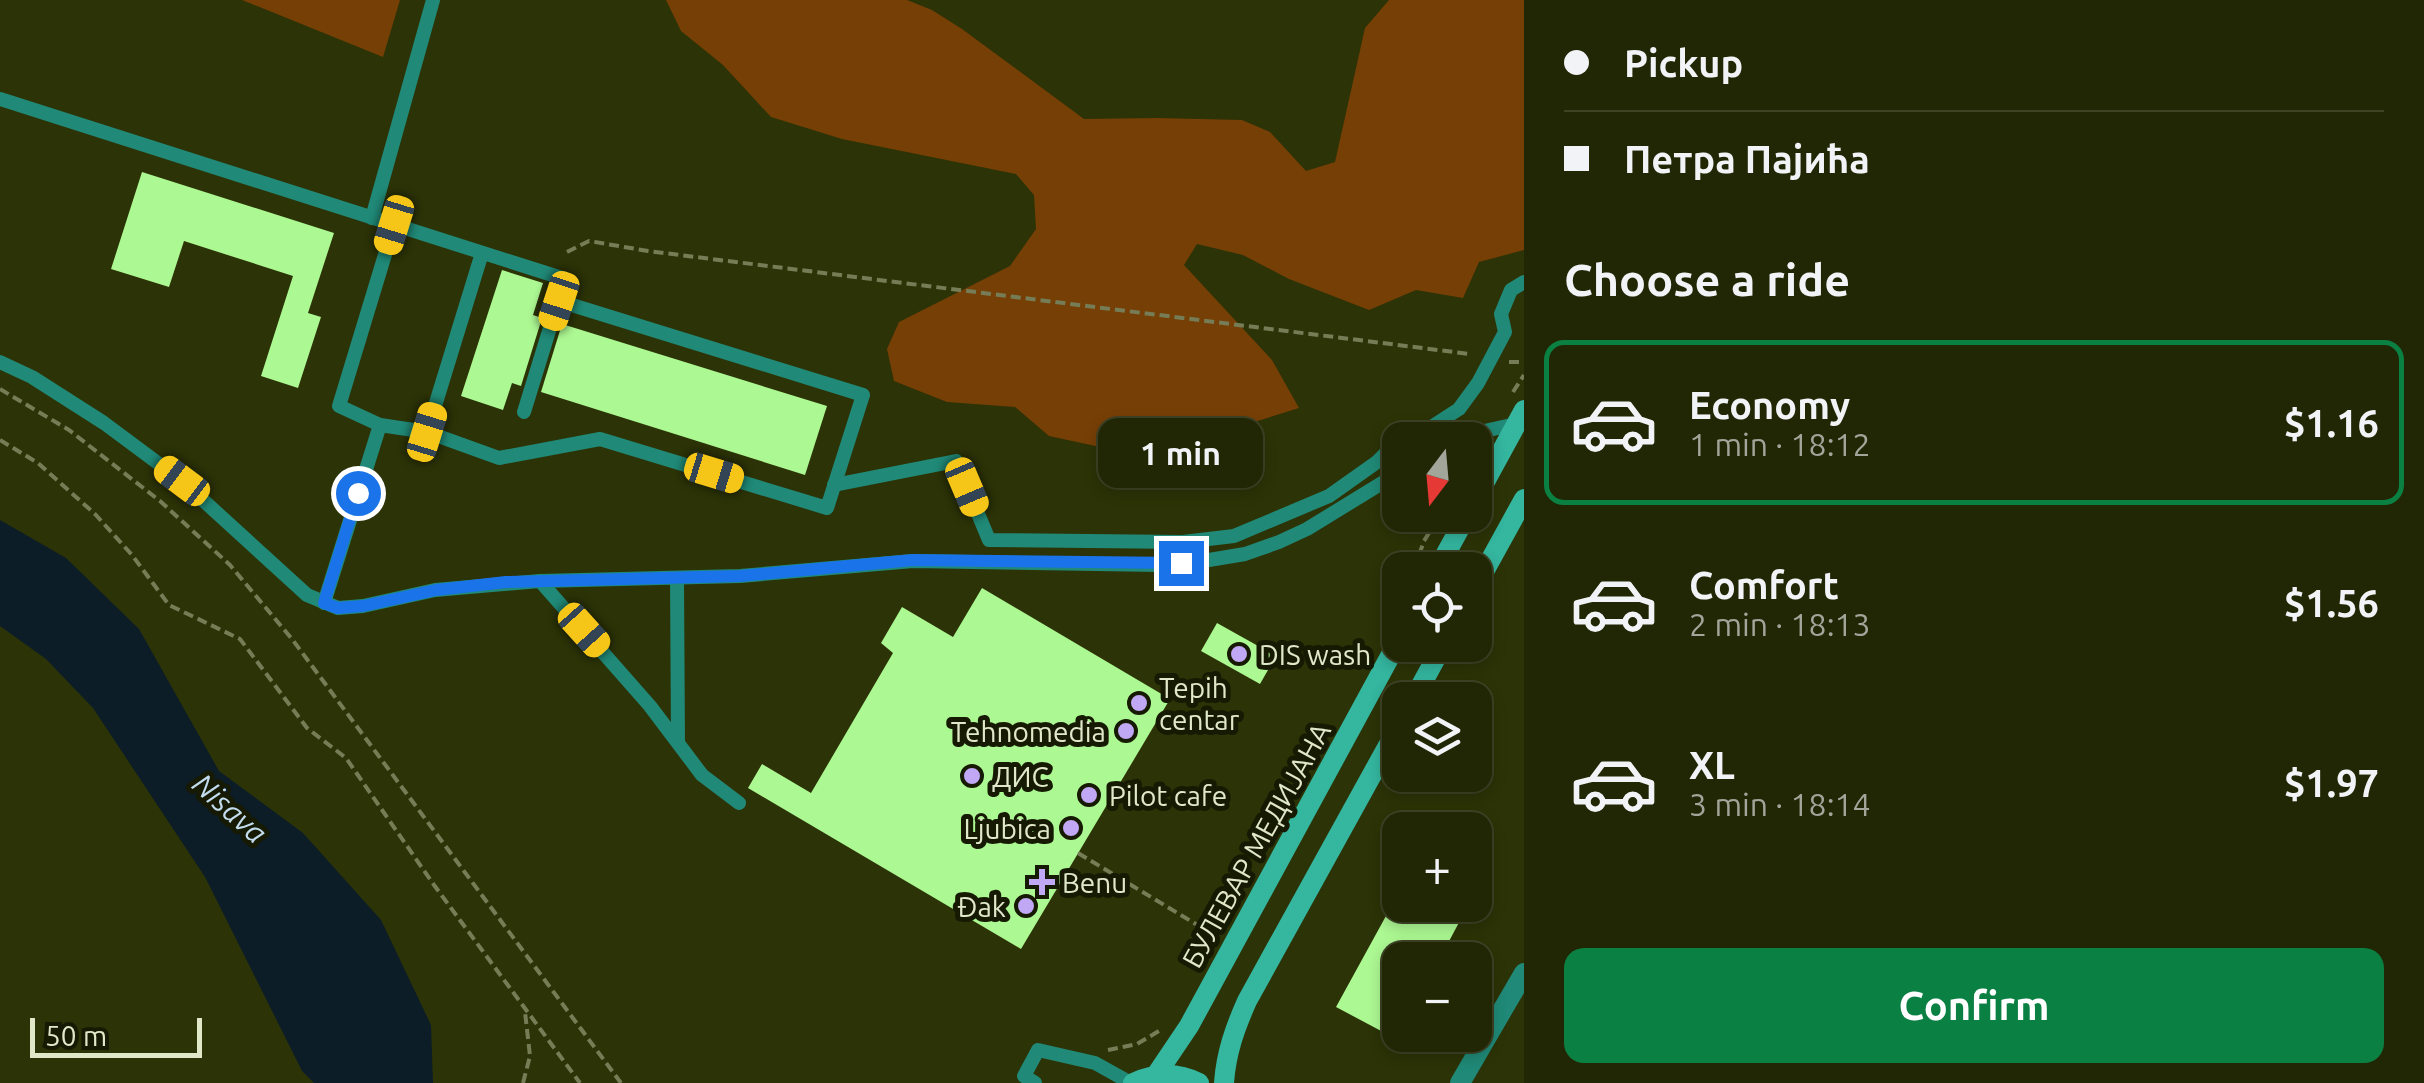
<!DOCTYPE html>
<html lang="en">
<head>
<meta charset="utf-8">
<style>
  body { margin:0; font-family:Ubuntu,sans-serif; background:#2d3213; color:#f1f3f6; height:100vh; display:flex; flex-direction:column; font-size:38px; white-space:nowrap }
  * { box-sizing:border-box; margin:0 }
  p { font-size:32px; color:#a2a59a }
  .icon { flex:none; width:55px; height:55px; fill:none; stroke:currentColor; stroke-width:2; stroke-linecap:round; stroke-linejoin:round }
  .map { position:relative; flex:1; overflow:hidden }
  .details { display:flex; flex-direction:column; background:#212604; width:900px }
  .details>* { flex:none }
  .hud { display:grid; align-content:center; height:220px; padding:0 40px; background:#212604 }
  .needle { width:65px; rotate:196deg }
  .controls { position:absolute; left:1382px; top:422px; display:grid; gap:20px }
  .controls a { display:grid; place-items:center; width:110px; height:110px; border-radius:20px; background:#212604; box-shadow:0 5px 15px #0003,0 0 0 2px #3e4326; font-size:50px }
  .scale { position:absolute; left:30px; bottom:25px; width:172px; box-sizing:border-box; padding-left:10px; border:5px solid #e1e8ca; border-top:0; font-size:28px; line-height:35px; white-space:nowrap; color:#e1e8ca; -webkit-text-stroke:8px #161a03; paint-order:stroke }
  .end { position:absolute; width:45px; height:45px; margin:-22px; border:12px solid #1a73e8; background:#fff; box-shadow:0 0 0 5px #fff }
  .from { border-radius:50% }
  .bubble { position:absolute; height:70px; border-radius:20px; background:#212604; box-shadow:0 5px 15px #0003,0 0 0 2px #3e4326; font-size:32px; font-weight:700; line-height:70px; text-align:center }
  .car { position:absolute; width:30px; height:60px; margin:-30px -15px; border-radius:12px; box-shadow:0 0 8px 2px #0007; background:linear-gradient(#f5c518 24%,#345 0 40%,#f5c518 0 76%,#345 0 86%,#f5c518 0) }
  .hud b { display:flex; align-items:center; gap:35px; height:95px; font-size:38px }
  .hud b+b { border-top:2px solid #3e4326 }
  .hud i { width:25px; height:25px; background:#f1f3f6 }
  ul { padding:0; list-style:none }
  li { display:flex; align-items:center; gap:30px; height:165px; margin:0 20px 15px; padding:0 20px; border:5px solid transparent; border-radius:20px }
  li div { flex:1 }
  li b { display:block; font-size:38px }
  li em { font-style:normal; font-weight:700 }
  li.current { border-color:#0b8043 }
  li>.icon { width:90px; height:90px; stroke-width:1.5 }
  h2 { padding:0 40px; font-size:45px; line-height:120px }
  .cta { display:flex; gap:20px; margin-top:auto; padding:20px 40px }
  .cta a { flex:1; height:115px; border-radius:20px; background:#0b8043; color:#fff; font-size:40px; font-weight:700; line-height:115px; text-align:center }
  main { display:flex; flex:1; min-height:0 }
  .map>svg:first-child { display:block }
</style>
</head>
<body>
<main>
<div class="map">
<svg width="1524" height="1083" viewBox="0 0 1524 1083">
  <rect width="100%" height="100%" fill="#2c3306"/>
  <g fill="#763f06">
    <path d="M 242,0 L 400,0 L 383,57 Z"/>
    <path d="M 666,0 L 907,0 L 932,10 L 962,29 L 1084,119 L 1157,118 L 1242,120 L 1270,132 L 1306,171 L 1335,162 L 1365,28 L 1389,0 L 1524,0 L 1524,250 L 1479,262 L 1463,298 L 1416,290 L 1369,310 L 1289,279 L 1243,255 L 1197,244 L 1184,265 L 1272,360 L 1299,408 L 1213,435 L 1128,453 L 1049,436 L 1015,407 L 947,402 L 894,381 L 887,349 L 899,322 L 1010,266 L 1036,229 L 1034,195 L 1016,174 L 842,139 L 771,117 L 723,65 L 681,31 Z"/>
  </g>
  <path fill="#0c1d28" d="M 0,520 L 66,558 L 139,629 L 219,771 L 303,833 L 381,920 L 431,1025 L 433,1083 L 314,1083 L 302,1071 L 205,877 L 93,708 L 46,659 L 0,626 Z"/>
  <g fill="#acf892">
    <path d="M 142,172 L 334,233 L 308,313 L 321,317 L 298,388 L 261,376 L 293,276 L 184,241 L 169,287 L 111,269 Z"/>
    <path d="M 502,270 L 543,283 L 533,315 L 542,318 L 521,386 L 512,383 L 503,410 L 461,396 Z"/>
    <path d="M 562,324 L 827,406 L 805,475 L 541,392 Z"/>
    <path d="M 982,588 L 1170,699 L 1021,949 L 748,788 L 762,764 L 811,793 L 893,653 L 881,643 L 902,607 L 953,637 Z"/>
    <path d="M 1217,623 L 1276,656 L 1260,684 L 1201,651 Z"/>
    <path d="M 1392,905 L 1444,905 L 1463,915 L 1439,960 L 1400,960 L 1400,1041 L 1336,1007 Z"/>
  </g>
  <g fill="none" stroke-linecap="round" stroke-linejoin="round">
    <g stroke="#767d56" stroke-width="4" stroke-dasharray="10 5" stroke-linecap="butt">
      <path d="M 567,252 L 589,241 L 648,251 L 1470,354"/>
      <path d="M 1509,362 L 1524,362"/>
      <path d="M 0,389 L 69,430 L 160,501 L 230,565 L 292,639 L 621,1083"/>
      <path d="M 1513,392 L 1524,375"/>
      <path d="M 0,440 L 38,463 L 95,514 L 132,555 L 169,605 L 240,639 L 307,728 L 346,758 L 434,885 L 580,1083"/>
      <path d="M 1419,555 L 1424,541 L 1440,515"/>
      <path d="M 1393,619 L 1400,606"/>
      <path d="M 1078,853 L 1214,935"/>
      <path d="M 1108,1050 L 1137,1044 L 1159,1031"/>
      <path d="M 523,1083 L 530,1056 L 525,1012"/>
    </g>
    <g stroke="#208977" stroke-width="14">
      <path d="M 0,99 L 565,279 L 524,412"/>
      <path d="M 372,218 L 433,0"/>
      <path d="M 394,225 L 339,406 L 380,425 L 427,432 L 482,253"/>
      <path d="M 0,362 L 32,377 L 104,423 L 182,481 L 307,595 L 338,608 L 363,606 L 435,590 L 540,581 L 740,576 L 913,561 L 1159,565 L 1203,561 L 1245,554 L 1279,542 L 1307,529 L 1400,472"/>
      <path d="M 427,432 L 499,458 L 600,439 L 827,508 L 863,395 L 559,301"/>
      <path d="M 1458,440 L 1471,434 L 1516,424"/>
      <path d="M 834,485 L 956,461 L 989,540 L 1183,542 L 1234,536 L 1329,496 L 1377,462 L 1401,438 L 1419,435 L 1459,409 L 1478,383 L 1505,332 L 1501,314 L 1511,290 L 1524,282"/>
      <path d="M 677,579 L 678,742"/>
      <path d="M 540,581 L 650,706 L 702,775 L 739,803"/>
      <path d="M 324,603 L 380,425"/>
      <path d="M 1035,1083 L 1024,1076 L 1038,1050 L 1095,1063 L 1131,1083"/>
    </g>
    <path stroke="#208977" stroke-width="20" d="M 1460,1083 L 1524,973"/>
    <g stroke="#34b69f" stroke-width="20">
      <path d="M 1475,500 L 1524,410"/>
      <path d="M 1437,570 L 1467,515"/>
      <path d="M 1475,588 L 1524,499"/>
      <path d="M 1413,700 L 1443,645"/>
      <path d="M 1156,1075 L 1189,1026 L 1400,638"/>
      <path d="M 1133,1083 C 1155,1073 1177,1072 1199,1083"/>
      <path d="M 1224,1083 C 1226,1053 1235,1028 1247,1001 L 1400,724"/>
    </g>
  </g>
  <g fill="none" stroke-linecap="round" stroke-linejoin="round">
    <path stroke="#1a73e8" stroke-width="12" d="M 358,493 L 324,603 L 338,608 L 363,606 L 436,590 L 506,582 L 740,576 L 913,560 L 1181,563"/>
  </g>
  <g fill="#c0a8f4" stroke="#161a03" stroke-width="4">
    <circle cx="1239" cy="654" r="10"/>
    <circle cx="1139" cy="703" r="10"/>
    <circle cx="1126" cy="731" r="10"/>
    <circle cx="972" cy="776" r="10"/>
    <circle cx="1089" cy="795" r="10"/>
    <circle cx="1071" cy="828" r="10"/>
    <path d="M1037 867h10v10h10v10h-10v10h-10v-10h-10v-10h10z"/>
    <circle cx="1026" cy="906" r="10"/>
  </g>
  <g text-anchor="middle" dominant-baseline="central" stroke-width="10" stroke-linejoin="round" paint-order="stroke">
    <g font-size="28" fill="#e1e8ca" stroke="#161a03" text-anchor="start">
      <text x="1259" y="654">DIS wash</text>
      <text x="1159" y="687">Tepih<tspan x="1159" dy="32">centar</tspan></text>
      <text x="1106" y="731" text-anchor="end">Tehnomedia</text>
      <text x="992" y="776">ДИС</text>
      <text x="1109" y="795">Pilot cafe</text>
      <text x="1051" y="828" text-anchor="end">Ljubica</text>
      <text x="1062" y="882">Benu</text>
      <text x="1006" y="906" text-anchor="end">Đak</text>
    </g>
    <g font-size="28" fill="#e1e8ca" stroke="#161a03">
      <text transform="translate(1256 845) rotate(-61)">БУЛЕВАР МЕДИЈАНА</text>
    </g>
    <g font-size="30" font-style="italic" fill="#c2dced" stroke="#161a03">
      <text transform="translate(230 808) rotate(42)">Nisava</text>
    </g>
  </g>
</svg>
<div class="controls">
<a><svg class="needle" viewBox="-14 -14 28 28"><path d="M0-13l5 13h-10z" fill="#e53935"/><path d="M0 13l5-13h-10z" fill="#a2a59a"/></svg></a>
<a><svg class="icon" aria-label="locate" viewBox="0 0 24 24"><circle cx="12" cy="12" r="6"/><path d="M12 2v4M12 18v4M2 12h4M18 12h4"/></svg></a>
<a><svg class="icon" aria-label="layers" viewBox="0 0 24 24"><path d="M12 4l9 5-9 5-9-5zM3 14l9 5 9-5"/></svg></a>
<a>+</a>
<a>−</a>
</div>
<div class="scale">50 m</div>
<i class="end from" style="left:358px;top:493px"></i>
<i class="end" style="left:1181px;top:563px"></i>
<div class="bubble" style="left:1098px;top:418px;width:165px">1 min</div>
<i class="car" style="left:394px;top:225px;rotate:197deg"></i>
<i class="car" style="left:559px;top:301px;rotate:198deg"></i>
<i class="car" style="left:427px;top:432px;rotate:17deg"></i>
<i class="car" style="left:714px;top:473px;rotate:107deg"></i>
<i class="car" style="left:182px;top:481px;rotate:307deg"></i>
<i class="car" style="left:967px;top:487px;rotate:157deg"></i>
<i class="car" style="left:584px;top:630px;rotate:138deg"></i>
</div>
<section class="details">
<div class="hud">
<b><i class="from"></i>Pickup</b>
<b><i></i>Петра Пајића</b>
</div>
<h2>Choose a ride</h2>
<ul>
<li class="current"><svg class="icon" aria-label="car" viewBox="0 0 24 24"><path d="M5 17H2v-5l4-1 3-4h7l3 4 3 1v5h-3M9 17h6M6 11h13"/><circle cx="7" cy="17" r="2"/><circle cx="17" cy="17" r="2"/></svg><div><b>Economy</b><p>1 min · 18:12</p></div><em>$1.16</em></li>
<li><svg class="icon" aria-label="car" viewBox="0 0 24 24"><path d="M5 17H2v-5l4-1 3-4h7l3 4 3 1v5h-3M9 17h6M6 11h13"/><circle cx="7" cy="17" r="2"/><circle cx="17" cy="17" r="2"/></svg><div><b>Comfort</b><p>2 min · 18:13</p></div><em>$1.56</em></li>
<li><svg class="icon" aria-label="car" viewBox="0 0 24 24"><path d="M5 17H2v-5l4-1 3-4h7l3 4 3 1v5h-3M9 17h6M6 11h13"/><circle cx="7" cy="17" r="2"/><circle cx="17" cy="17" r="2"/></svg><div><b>XL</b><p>3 min · 18:14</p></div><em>$1.97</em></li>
</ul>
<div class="cta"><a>Confirm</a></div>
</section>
</main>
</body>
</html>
